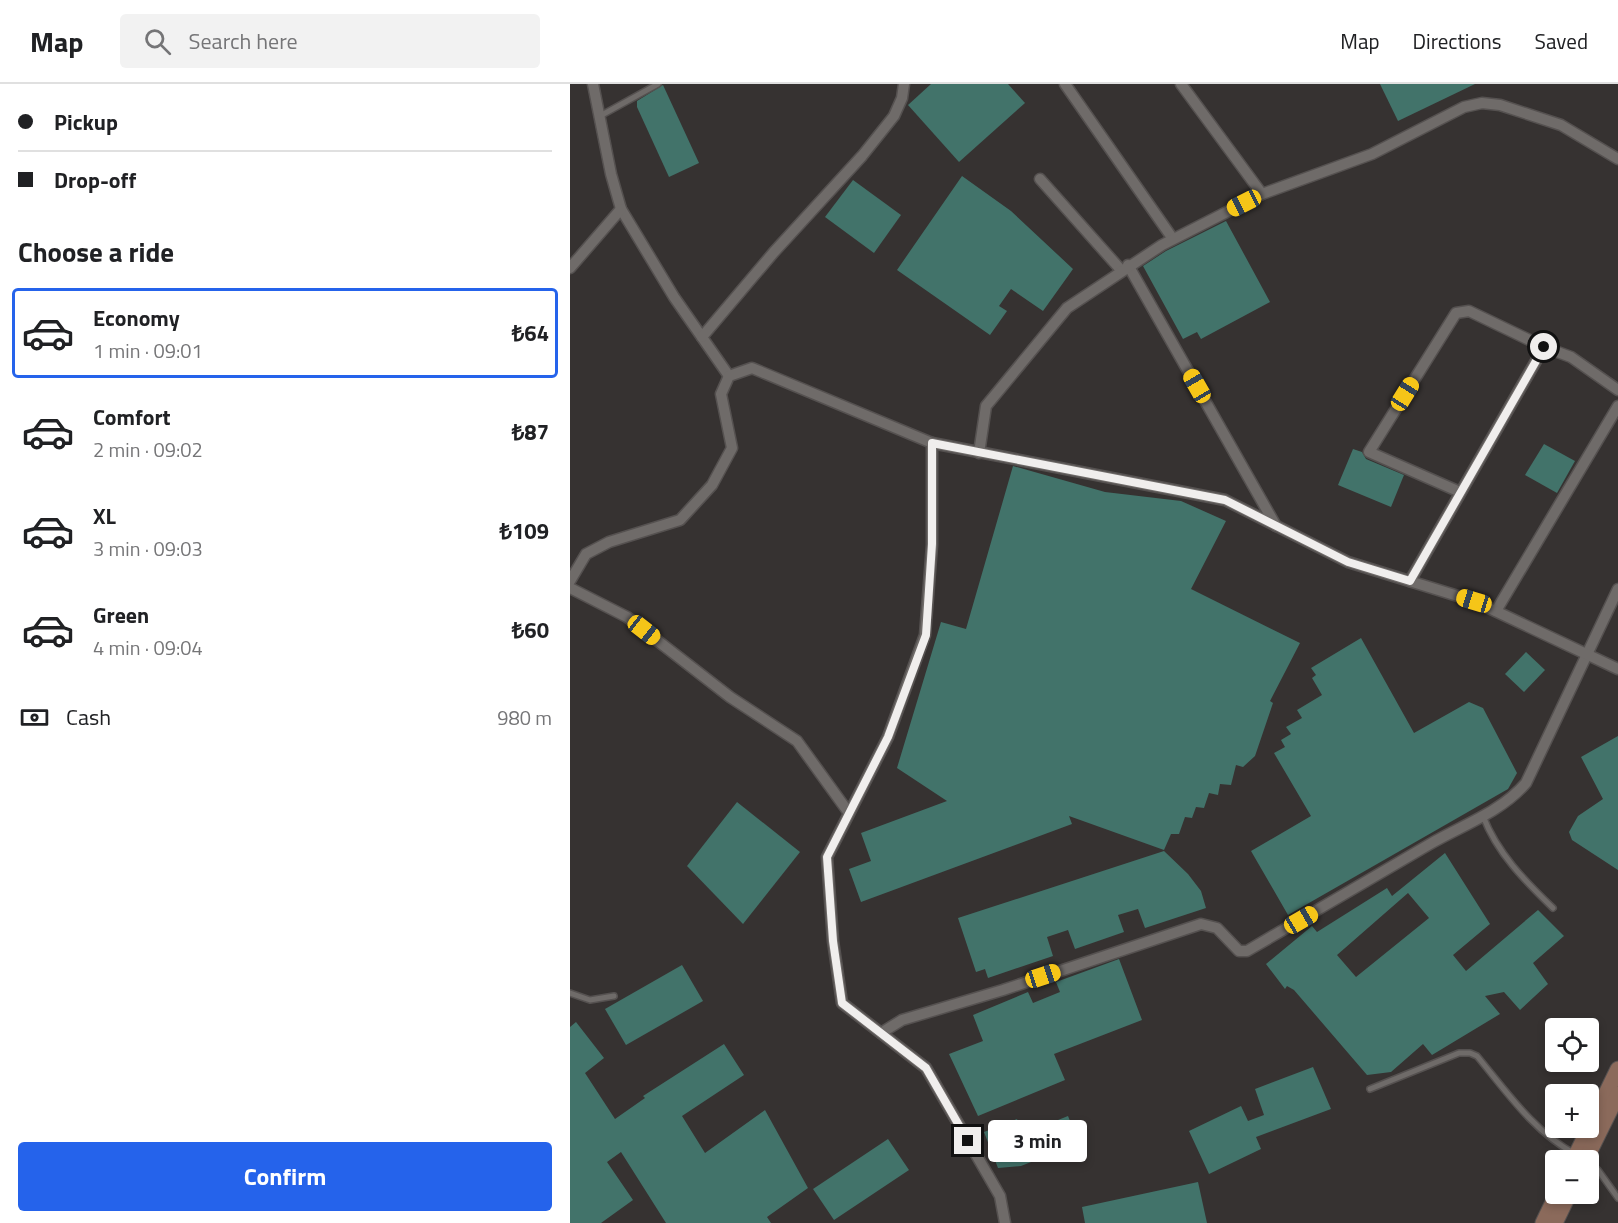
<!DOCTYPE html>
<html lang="en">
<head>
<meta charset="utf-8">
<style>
  body { margin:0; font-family:"Titillium Web",sans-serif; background:#f2f2f2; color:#202124; height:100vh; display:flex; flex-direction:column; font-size:22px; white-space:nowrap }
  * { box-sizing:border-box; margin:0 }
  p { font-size:20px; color:#757577 }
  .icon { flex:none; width:33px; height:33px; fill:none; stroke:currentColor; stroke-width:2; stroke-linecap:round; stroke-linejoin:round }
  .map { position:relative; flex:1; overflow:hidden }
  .drawer { display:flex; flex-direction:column; background:#fff; width:570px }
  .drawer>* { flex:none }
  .banner { display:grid; align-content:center; height:132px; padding:0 18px; background:#fff }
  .controls { position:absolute; left:975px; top:934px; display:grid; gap:12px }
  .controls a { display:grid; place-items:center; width:54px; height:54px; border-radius:6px; background:#fff; box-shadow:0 3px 9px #0003; font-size:30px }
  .end { position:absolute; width:27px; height:27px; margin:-14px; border:8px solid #f0eeed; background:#111; box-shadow:0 0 0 3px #111 }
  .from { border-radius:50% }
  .bubble { position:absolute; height:42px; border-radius:6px; background:#fff; box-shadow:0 3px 9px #0003; font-size:20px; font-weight:700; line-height:42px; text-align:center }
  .car { position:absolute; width:18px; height:36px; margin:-18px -9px; border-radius:8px; box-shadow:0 0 4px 2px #0007; background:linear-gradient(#f5c518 24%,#345 0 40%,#f5c518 0 76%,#345 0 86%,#f5c518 0) }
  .banner b { display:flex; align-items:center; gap:21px; height:57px; font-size:22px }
  .banner b+b { border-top:2px solid #e0e0e0 }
  .banner i { width:15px; height:15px; background:#202124 }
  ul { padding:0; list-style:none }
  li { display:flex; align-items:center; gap:18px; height:90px; margin:0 12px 9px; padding:0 6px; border:3px solid transparent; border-radius:6px }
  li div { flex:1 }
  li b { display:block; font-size:22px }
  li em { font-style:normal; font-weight:700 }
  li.current { border-color:#2563eb }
  li>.icon { width:54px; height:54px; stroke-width:1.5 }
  h2 { padding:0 18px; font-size:27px; line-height:72px }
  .pay { display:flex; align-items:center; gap:15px; height:66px; padding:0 18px; font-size:22px }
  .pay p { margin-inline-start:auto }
  .cta { display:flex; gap:12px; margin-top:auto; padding:12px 18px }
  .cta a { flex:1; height:69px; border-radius:6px; background:#2563eb; color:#fff; font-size:24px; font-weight:700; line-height:69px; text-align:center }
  header { display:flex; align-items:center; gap:36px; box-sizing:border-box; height:84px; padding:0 30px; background:#fff; border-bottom:2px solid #e0e0e0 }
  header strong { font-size:28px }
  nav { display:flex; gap:33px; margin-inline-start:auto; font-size:21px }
  .search { width:420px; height:54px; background:#f2f2f2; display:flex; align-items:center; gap:15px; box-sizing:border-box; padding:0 21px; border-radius:6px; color:#757577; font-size:22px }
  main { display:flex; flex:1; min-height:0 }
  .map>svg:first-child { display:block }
</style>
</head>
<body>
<header>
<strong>Map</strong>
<div class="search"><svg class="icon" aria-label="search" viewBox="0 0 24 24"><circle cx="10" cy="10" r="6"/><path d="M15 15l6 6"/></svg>Search here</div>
<nav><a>Map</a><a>Directions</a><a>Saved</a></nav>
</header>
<main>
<section class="drawer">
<div class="banner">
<b><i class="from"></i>Pickup</b>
<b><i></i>Drop-off</b>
</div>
<h2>Choose a ride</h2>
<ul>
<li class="current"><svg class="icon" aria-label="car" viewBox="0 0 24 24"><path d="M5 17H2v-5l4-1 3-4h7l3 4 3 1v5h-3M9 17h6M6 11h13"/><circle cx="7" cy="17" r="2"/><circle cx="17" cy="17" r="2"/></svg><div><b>Economy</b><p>1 min · 09:01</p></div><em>₺64</em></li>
<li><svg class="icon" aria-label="car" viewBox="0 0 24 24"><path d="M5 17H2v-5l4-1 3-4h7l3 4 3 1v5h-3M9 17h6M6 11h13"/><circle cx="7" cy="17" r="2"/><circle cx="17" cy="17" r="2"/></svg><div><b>Comfort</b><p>2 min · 09:02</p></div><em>₺87</em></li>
<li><svg class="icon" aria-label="car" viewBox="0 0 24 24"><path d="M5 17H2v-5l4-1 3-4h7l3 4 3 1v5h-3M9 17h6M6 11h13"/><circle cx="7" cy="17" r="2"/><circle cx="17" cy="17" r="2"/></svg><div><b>XL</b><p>3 min · 09:03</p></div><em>₺109</em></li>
<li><svg class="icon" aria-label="car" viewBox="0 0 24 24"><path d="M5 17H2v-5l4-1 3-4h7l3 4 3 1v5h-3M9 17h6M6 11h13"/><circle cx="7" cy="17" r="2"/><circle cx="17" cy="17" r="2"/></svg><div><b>Green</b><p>4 min · 09:04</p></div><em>₺60</em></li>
</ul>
<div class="pay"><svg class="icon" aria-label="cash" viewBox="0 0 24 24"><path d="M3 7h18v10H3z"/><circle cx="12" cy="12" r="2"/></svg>Cash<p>980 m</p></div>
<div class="cta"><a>Confirm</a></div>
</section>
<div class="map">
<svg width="1048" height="1139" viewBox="0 0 1048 1139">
  <rect width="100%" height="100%" fill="#363231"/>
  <g fill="#42736a" fill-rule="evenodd">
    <path d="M 361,0 L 438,0 L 455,19 L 389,78 L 338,21 Z"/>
    <path d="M 810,0 L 905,0 L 828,37 Z"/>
    <path d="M 93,1 L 129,79 L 99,93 L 67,23 L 67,17 Z"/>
    <path d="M 392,92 L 441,127 L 503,185 L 473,227 L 441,205 L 429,222 L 437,227 L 420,251 L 327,186 Z"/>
    <path d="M 283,96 L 331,131 L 304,169 L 255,133 Z"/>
    <path d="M 656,137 L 700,218 L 631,255 L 627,248 L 613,255 L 573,182 L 596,167 Z"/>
    <path d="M 974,360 L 1005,377 L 987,409 L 955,391 Z"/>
    <path d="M 783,365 L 792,368 L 796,375 L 834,391 L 821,423 L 768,401 Z"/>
    <path d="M 443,382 L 535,408 L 611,417 L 656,437 L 621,505 L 730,559 L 700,617 L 703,619 L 685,672 L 673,683 L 666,681 L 661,701 L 650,700 L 648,711 L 639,709 L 634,724 L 626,723 L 622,734 L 615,733 L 609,750 L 601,750 L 594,766 L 499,732 L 502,740 L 291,818 L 279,785 L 301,777 L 291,749 L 377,717 L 327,684 L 371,538 L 396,545 Z"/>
    <path d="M 791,554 L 844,649 L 899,618 L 913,624 L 947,689 L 938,705 L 718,831 L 681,767 L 741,732 L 704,669 L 715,663 L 711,656 L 721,650 L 716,643 L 732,634 L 727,626 L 752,611 L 742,594 L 746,591 L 741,584 Z"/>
    <path d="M 956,568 L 975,586 L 954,608 L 935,590 Z"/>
    <path d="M 1048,652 L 1048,786 L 1002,756 L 999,748 L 1008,732 L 1033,715 L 1011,673 Z"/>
    <path d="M 167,718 L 230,768 L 173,840 L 117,782 Z"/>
    <path d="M 594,767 L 618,790 L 631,807 L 636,824 L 575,844 L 568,825 L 548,831 L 554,848 L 505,865 L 498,846 L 477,853 L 483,872 L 418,894 L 415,885 L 406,888 L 388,834 Z"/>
    <path d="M 875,769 L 920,840 L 883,871 L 896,887 L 968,826 L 994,852 L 963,879 L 978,900 L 950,926 L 934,908 L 915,912 L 930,930 L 862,971 L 853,960 L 821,988 L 797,991 L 724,906 L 717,902 L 715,905 L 696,880 L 742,842 L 747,848 L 817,804 L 822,812 ZM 838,809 L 859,834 L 786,893 L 767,871 Z"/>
    <path d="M 549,875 L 572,936 L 484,970 L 495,996 L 408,1032 L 379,970 L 413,957 L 403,931 L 458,908 L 463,919 L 490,908 L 486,898 Z"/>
    <path d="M 112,881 L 133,917 L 56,961 L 35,925 Z"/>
    <path d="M 6,938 L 34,974 L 15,989 L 45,1035 L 75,1014 L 73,1012 L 154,960 L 174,991 L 112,1032 L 135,1069 L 195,1026 L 238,1104 L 197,1133 L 201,1139 L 96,1139 L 51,1068 L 37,1078 L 63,1116 L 31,1139 L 0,1139 L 0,943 Z"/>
    <path d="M 743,983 L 761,1025 L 686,1053 L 691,1065 L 639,1090 L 619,1047 L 671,1022 L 678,1037 L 694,1031 L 685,1005 Z"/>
    <path d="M 498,1032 L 509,1059 L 451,1082 L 428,1084 L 414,1048 L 447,1035 L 453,1050 Z"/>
    <path d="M 318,1055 L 339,1086 L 264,1136 L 243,1105 Z"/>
    <path d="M 628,1098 L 637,1139 L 515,1139 L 512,1123 Z"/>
  </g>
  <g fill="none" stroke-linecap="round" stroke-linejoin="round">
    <g stroke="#555150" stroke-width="8">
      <g id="lane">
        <path d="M 30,32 L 88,0"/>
        <path d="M 913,732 C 927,769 955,797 983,824"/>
        <path d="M 0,909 L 20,916 L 44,912"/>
        <path d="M 800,1005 L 889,969 L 900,969 L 907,972 C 936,1007 964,1048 1005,1070"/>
        <path d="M 1018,1079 L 1028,1086 L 1048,1114"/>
      </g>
    </g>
    <g stroke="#555150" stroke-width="13">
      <g id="street">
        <path d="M 23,0 L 41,90 L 51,125 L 104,213 L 159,292"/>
        <path d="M 495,0 L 603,155"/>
        <path d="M 611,0 L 692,110"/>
        <path d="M 470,95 L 551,186"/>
        <path d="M 558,181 L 706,442"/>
        <path d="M 0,184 L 51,125"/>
        <path d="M 132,253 L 204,168 L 292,72 L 324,32 L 332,14 L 334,0"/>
        <path d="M 409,369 L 416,322 L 497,224 L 592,161 L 692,110 L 802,70 L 894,23 L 912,19 L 930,21 L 991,41 L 1048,75"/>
        <path d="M 890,408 L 799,368 L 886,229 L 899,227 L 974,263"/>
        <path d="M 0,497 L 16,470 L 39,458 L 110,436 L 142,401 L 162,364 L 151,310 L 159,292 L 182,284 L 362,359"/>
        <path d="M 840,497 L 974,263 L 1001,273 L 1048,306"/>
        <path d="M 0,504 L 57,533 L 160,613 L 227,657 L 279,729"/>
        <path d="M 926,527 L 1048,322"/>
        <path d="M 311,949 L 332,936 L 433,906 L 631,840 L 647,844 L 669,867 L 677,867 C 738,832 799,795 860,760 C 893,741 931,728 956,699 L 1048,505"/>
        <path d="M 435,1139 L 430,1112 L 356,984 L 272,919 L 263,857 L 257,773 L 318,653 L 355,551 L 362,461 L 362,359 L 655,416 L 778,478 L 904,517 L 1048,585"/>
      </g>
    </g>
    <g stroke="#555150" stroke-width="17">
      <g id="secondary">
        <path d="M 1003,1077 L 1048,985"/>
        <path d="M 1015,1077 L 1048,1010"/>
        <path d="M 973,1139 L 987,1110"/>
        <path d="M 985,1139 L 999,1110"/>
      </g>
    </g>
    <use href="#lane" stroke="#6f6b69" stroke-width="5"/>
    <use href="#street" stroke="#6f6b69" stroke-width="10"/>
    <use href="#secondary" stroke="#8b6a5b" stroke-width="15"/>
  </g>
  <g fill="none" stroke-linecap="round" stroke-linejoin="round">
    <path stroke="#f0eeed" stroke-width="8" d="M 398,1057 L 356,984 L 272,919 L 263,857 L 257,773 L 318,653 L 356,551 L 362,460 L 362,359 L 655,416 L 778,478 L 840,497 L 974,263"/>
  </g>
</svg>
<div class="controls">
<a><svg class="icon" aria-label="locate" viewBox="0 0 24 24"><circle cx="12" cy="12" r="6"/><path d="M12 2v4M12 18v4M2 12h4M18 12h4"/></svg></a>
<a>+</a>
<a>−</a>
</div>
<i class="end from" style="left:974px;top:263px"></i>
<i class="end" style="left:398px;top:1057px"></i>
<div class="bubble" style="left:418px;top:1036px;width:99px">3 min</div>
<i class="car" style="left:674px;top:119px;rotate:243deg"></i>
<i class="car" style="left:627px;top:302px;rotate:330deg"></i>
<i class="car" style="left:835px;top:310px;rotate:32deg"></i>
<i class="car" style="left:904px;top:517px;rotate:287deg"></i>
<i class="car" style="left:74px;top:546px;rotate:128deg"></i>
<i class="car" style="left:731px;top:836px;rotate:60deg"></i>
<i class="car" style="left:473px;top:892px;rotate:72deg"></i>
</div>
</main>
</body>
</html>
